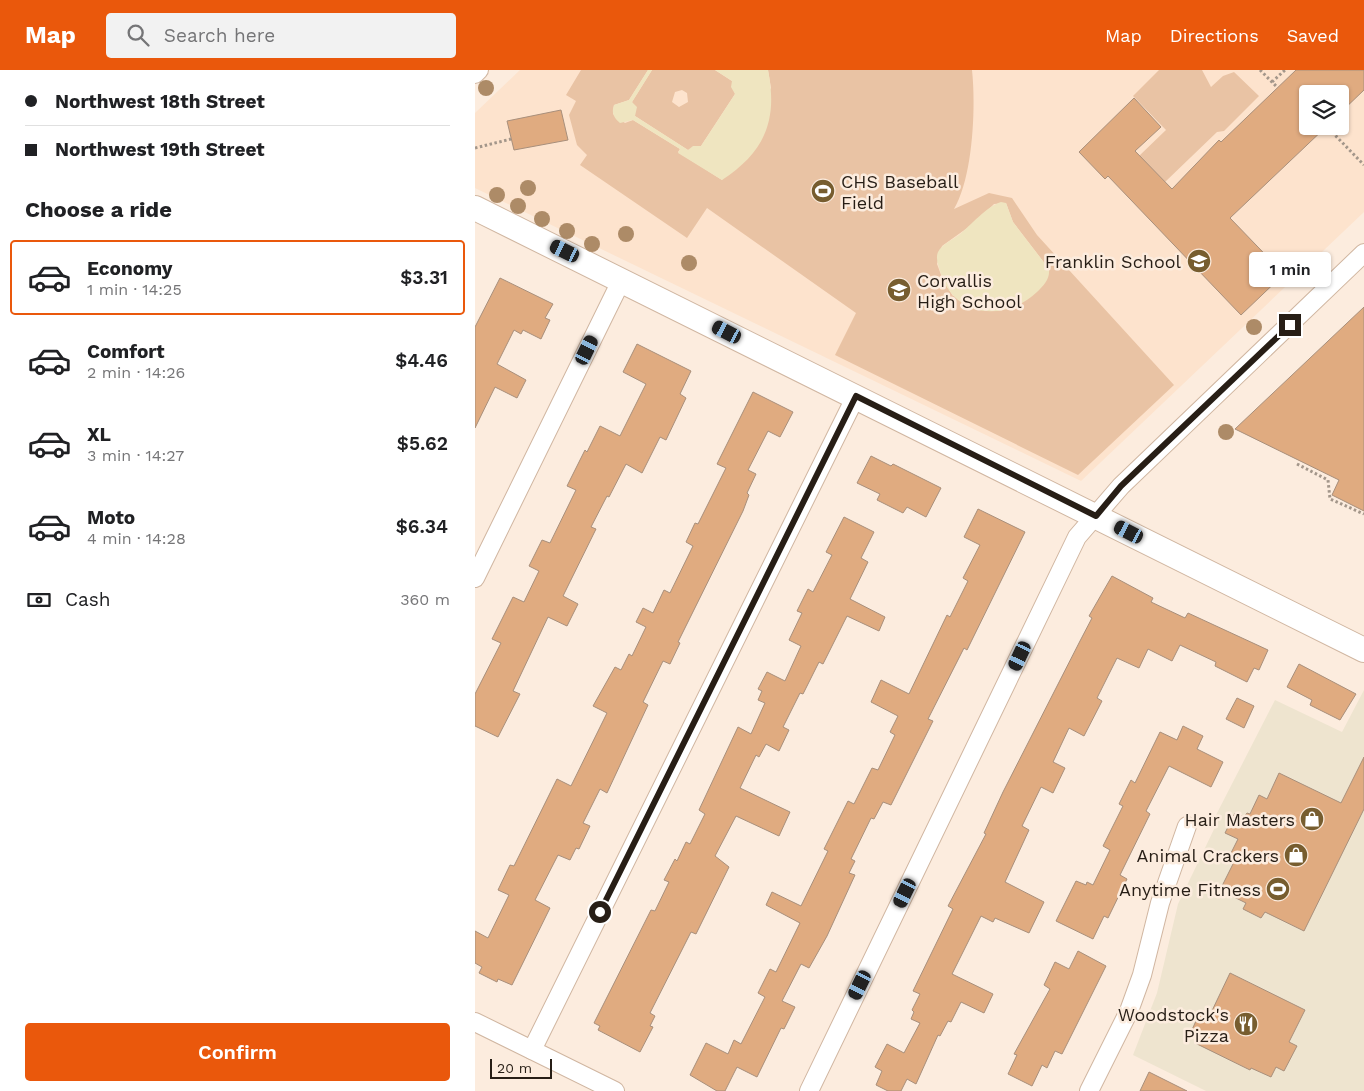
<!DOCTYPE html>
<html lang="en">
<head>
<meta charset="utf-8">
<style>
  body { margin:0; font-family:"Work Sans",sans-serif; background:#f2f2f2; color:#202124; height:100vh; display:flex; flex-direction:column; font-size:19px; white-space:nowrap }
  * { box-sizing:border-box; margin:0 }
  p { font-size:16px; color:#757577 }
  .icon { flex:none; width:28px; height:28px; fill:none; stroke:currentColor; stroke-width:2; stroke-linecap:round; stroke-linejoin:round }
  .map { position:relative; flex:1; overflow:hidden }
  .details { display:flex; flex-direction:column; background:#fff; width:475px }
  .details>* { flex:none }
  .hud { display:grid; align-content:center; height:110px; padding:0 25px; background:#fff }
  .controls { position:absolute; left:824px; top:15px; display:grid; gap:10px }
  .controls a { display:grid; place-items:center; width:50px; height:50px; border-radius:5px; background:#fff; box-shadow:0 1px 4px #0004; font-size:25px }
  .scale { position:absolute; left:15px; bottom:12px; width:62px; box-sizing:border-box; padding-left:5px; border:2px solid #271e16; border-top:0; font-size:14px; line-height:18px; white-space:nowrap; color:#271e16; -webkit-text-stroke:4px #fcecde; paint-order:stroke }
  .end { position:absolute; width:22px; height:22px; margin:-11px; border:6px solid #271e16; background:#fff; box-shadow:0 0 0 2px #fff }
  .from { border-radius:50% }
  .bubble { position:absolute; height:35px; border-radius:5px; background:#fff; box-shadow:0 1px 4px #0004; font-size:16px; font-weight:600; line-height:35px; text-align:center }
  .car { position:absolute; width:15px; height:30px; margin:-15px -8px; border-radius:6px; box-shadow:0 0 4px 1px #0007; background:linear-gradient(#222 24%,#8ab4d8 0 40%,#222 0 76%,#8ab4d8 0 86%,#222 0) }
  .hud b { display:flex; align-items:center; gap:18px; height:48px; font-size:19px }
  .hud b+b { border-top:1px solid #e0e0e0 }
  .hud i { width:12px; height:12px; background:#202124 }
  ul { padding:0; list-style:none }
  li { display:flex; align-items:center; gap:15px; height:75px; margin:0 10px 8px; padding:0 15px; border:2px solid transparent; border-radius:5px }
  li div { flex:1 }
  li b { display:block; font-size:19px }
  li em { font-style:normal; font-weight:600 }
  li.on { border-color:#ea580c }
  li>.icon { width:45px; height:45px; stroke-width:1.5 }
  h2 { padding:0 25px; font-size:22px; line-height:60px }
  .pay { display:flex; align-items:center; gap:12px; height:55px; padding:0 25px; font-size:19px }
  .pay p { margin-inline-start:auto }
  .action { display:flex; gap:10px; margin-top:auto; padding:10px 25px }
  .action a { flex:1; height:58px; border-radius:5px; background:#ea580c; color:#fff; font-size:20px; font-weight:600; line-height:58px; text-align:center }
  header { display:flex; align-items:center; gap:30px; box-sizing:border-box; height:70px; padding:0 25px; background:#ea580c; color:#fff }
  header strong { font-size:24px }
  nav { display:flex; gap:28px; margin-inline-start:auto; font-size:18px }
  .search { width:350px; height:45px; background:#f2f2f2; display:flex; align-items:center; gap:12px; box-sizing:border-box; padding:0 18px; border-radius:5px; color:#757577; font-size:19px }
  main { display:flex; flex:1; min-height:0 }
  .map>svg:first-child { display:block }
</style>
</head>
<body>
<header>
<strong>Map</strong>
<div class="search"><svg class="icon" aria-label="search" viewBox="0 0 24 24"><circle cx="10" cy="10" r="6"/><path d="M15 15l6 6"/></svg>Search here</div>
<nav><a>Map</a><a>Directions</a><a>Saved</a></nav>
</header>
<main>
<section class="details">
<div class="hud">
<b><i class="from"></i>Northwest 18th Street</b>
<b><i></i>Northwest 19th Street</b>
</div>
<h2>Choose a ride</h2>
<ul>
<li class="on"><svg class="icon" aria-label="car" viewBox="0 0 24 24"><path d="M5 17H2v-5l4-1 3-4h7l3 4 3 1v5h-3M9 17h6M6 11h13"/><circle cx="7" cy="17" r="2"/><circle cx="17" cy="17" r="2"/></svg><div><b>Economy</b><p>1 min · 14:25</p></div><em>$3.31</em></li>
<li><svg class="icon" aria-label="car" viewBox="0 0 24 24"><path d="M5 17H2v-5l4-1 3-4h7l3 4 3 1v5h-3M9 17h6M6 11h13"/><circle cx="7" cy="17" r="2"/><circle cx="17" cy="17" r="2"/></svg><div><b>Comfort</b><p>2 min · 14:26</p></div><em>$4.46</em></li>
<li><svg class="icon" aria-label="car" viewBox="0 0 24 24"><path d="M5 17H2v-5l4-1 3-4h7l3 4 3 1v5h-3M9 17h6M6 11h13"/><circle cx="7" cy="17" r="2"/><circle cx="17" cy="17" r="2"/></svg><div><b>XL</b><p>3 min · 14:27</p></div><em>$5.62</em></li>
<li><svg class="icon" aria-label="car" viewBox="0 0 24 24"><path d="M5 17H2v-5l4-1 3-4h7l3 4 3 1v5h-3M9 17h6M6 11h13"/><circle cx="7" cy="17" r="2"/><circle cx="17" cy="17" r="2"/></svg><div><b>Moto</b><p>4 min · 14:28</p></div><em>$6.34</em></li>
</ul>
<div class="pay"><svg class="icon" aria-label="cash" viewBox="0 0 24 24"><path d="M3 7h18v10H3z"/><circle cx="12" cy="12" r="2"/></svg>Cash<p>360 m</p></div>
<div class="action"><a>Confirm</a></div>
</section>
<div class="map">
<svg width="889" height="1021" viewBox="0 0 889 1021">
  <rect width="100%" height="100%" fill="#fcecde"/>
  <path fill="#eee4cf" d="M 889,620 L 889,1021 L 731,1021 L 658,985 L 682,923 L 703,834 L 742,753 L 740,747 L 800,630 L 867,662 Z"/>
  <path fill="#fde3cd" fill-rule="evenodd" d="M 45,0 L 889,0 L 889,142 L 606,411 L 0,118 L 0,43 ZM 832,24 L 865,24 L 865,56 L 832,56 Z"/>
  <g fill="#e9c3a4" fill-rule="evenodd">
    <path d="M 106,0 L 173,0 L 154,30 L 139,35 L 138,44 L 150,53 L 158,50 L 205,79 L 203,82 L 247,110 L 296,18 L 293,0 L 497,0 C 501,37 498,107 479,139 L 514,123 L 537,128 L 562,165 L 699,315 L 603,405 L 360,285 L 381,243 L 232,138 L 212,168 L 105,95 L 112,85 L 102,75 L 94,45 L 101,31 L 91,25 ZM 531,133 L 538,152 L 574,199 L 478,226 L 468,210 L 462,194 L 467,176 L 502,151 L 519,134 Z"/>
    <path d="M 177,0 L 240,0 L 257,11 L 260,24 L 226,76 L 213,80 L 160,46 L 157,32 ZM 207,20 L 212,23 L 213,32 L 204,37 L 197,32 L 200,22 Z"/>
    <path d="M 684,0 L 727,0 L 736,17 L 748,6 L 759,2 L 784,26 L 749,61 L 742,62 L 690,112 L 664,86 L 691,60 L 658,26 Z"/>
  </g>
  <g fill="#efe5c0">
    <path d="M 173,0 L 177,0 L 157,32 L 162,37 L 160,46 L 213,80 L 218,76 L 226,76 L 260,24 L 256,17 L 257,11 L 240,0 L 293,0 C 303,50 290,82 247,110 L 203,83 L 205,79 L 158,50 L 145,53 C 139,48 136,43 139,35 L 154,30 Z"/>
    <path d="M 526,132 L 531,133 L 538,152 L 574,199 C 575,209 569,215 562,222 C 531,251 481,249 466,204 C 464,197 460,189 463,182 C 467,174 477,170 484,165 C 496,155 511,137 526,132 Z"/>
  </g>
  <g fill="#e0ab80" stroke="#a88f7b">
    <path d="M 821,0 L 889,0 L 889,20 L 865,43 L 865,24 L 832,24 L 832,56 L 852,56 L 755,148 L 809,204 L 766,245 L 633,106 L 630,109 L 604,82 L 659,28 L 686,57 L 660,81 L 697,119 L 744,70 L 746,72 Z"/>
    <path d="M 86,40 L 93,70 L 39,80 L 32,51 Z"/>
    <path d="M 25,208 L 78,234 L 70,248 L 75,250 L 66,269 L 48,260 L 46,264 L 39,260 L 22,294 L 51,310 L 42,328 L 20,317 L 0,358 L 0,257 Z"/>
    <path d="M 889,237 L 889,441 L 857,425 L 864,410 L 760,359 Z"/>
    <path d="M 162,274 L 216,301 L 205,324 L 211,328 L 191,370 L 185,367 L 167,403 L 151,394 L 134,427 L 132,426 L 116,457 L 121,459 L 88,526 L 103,534 L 92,556 L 73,547 L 38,621 L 45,624 L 23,667 L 0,656 L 0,624 L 26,573 L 17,569 L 38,527 L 49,532 L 64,501 L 54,496 L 67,470 L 75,473 L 101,420 L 92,416 L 110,380 L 112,382 L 125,356 L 145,366 L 171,314 L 148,302 Z"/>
    <path d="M 278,322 L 318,342 L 305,367 L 293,361 L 273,400 L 281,404 L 272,423 L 274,425 L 268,441 L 203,572 L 205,573 L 195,594 L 188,591 L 168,632 L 173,635 L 132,723 L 125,719 L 108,753 L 115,756 L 104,779 L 101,778 L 95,790 L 83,785 L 60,830 L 75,838 L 37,915 L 23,909 L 22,912 L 4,903 L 7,897 L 0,893 L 0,861 L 13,868 L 34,825 L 23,820 L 35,795 L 39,796 L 82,709 L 96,716 L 132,643 L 118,636 L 140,597 L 146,600 L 154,584 L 157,586 L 171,557 L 161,552 L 168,538 L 178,543 L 189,520 L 195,523 L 218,476 L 211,472 L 220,453 L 223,454 L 251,398 L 242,394 Z"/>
    <path d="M 396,386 L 416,396 L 418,394 L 466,418 L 451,447 L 432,437 L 428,443 L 402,430 L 405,424 L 382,413 Z"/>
    <path d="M 503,439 L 550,462 L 492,580 L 489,578 L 453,649 L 458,651 L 416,735 L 408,732 L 399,749 L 396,748 L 376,789 L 380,791 L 374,803 L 380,805 L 352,866 L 334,898 L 326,894 L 307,931 L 320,937 L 309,959 L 306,958 L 282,1007 L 262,997 L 250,1021 L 242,1021 L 215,1005 L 231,973 L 253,984 L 259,970 L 266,974 L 290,927 L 283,923 L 295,899 L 301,902 L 325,853 L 291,835 L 297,822 L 326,836 L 353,781 L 349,779 L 373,731 L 379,734 L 397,698 L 403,700 L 420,665 L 415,662 L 423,646 L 396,632 L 406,610 L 434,624 L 472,545 L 475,547 L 493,511 L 488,508 L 505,475 L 489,467 Z"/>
    <path d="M 369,447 L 399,462 L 386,488 L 393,492 L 375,529 L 410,547 L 404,561 L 372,546 L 348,594 L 344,592 L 328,624 L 325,623 L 308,657 L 314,660 L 304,681 L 291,674 L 284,687 L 281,685 L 265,718 L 315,742 L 304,766 L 261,746 L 240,786 L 254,797 L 221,864 L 216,862 L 175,943 L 180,946 L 175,956 L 178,957 L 165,982 L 123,960 L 125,956 L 119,953 L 176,840 L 180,841 L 194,812 L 189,810 L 200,789 L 202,791 L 211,772 L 215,774 L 230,744 L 224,740 L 263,657 L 276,664 L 290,633 L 283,630 L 287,621 L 283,619 L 292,602 L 310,611 L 326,576 L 314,570 L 327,543 L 322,541 L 333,519 L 338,522 L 357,485 L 351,482 Z"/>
    <path d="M 637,506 L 678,528 L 676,532 L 710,548 L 713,543 L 793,580 L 784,600 L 779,598 L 772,612 L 740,596 L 741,592 L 705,575 L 697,591 L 673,579 L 664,598 L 642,588 L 622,628 L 627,631 L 609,666 L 594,658 L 578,692 L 590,698 L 578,723 L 566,717 L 547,756 L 554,760 L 530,812 L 569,832 L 554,863 L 520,848 L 518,852 L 506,846 L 477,904 L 518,924 L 509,943 L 486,932 L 476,952 L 473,951 L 465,966 L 463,965 L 441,1014 L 432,1009 L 426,1021 L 413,1021 L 401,1015 L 407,1001 L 400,997 L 412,974 L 429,983 L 445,953 L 436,949 L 439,942 L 437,940 L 445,924 L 438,921 L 478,839 L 473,836 L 511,764 L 509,763 L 528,722 L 605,571 L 617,548 L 614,546 Z"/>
    <path d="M 824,594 L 881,624 L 865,650 L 835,635 L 837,630 L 812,617 Z"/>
    <path d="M 762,628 L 779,636 L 769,658 L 751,649 Z"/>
    <path d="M 708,656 L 728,666 L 722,679 L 748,692 L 736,717 L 694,696 L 671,741 L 675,744 L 645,805 L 652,809 L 633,848 L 629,846 L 618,869 L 581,851 L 601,811 L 611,815 L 612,812 L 618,815 L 635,780 L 628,776 L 648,736 L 644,734 L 656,710 L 660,713 L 685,662 L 702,670 Z"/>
    <path d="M 889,687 L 889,739 L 829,861 L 790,842 L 786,848 L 768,839 L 771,833 L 745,820 L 758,794 L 752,791 L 763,769 L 750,763 L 760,743 L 769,747 L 772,743 L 775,744 L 784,725 L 792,729 L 804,703 L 866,733 Z"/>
    <path d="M 603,881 L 631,896 L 587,984 L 580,981 L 572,998 L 567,995 L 557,1016 L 533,1004 L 542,985 L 539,984 L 575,919 L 569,915 L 580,892 L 594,899 Z"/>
    <path d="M 755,903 L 830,940 L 814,972 L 822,976 L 809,1001 L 801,997 L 796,1007 L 776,998 L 775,1000 L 720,973 L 724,966 L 716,962 L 725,942 L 734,947 Z"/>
    <path d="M 674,1002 L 712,1021 L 665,1021 Z"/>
  </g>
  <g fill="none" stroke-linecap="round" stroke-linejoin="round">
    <g stroke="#d0b6a1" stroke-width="20">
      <g id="street">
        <path d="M 0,4 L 4,0"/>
        <path d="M 0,508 L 147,209"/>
        <path d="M 0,952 L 140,1021"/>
        <path d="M 57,980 L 381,326"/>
        <path d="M 334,1021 L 602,467 L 646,416 L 889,183"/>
        <path d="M 614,1021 L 654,941 L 667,905 L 685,833 L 712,756"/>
      </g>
    </g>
    <g stroke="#d0b6a1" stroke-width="26">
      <path id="secondary" d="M 0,138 L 889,580"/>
    </g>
    <g stroke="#a3968a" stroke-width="3" stroke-dasharray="2.5 2.5" stroke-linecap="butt">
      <path d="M 785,0 L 802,17"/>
      <path d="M 797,12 L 810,0"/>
      <path d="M 857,62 L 889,95"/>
      <path d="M 0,78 L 36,69"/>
      <path d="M 822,394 L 853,410 L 855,429 L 889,444"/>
    </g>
    <use href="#street" stroke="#fff" stroke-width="18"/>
    <use href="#secondary" stroke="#fff" stroke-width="24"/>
  </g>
  <g fill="#ad8b67">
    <circle cx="11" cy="18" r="8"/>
    <circle cx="53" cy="118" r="8"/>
    <circle cx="22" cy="125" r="8"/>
    <circle cx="43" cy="136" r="8"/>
    <circle cx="67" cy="149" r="8"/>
    <circle cx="92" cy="161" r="8"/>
    <circle cx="151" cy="164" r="8"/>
    <circle cx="117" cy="174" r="8"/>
    <circle cx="214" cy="193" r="8"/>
    <circle cx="779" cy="257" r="8"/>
    <circle cx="751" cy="362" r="8"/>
  </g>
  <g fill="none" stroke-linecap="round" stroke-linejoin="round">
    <path stroke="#271e16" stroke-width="6" d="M 125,842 L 381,326 L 621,446 L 646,416 L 815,255"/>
  </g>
  <defs>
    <g id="stadium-disc" transform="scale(1.25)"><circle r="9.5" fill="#775d2f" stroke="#fcecde"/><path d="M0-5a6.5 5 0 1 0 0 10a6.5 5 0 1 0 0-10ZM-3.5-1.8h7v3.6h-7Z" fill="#fff"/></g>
    <g id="school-disc" transform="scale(1.25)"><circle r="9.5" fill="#775d2f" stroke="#fcecde"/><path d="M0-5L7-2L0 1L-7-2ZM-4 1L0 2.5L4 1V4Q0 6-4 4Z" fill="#fff"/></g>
    <g id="shop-disc" transform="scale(1.25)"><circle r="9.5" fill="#775d2f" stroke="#fcecde"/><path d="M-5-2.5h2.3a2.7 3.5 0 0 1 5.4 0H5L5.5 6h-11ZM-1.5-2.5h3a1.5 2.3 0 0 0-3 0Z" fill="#fff"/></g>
    <g id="restaurant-disc" transform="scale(1.25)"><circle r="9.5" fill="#775d2f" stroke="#fcecde"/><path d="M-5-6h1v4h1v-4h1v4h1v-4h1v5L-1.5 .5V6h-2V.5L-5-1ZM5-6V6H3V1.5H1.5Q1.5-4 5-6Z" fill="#fff"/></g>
  </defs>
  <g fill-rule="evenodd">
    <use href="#stadium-disc" x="348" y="121"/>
    <use href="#school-disc" x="724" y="191"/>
    <use href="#school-disc" x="424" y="220"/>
    <use href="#shop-disc" x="837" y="749"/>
    <use href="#shop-disc" x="821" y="785"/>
    <use href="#stadium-disc" x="803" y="819"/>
    <use href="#restaurant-disc" x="771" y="954"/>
  </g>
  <g text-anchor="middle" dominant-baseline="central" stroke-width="5" stroke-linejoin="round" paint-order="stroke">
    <g font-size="18" fill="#271e16" stroke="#fcecde" text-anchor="end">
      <text x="366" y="111" text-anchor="start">CHS Baseball<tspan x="366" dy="21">Field</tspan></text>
      <text x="706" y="191">Franklin School</text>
      <text x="442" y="210" text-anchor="start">Corvallis<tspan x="442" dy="21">High School</tspan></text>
      <text x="820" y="749">Hair Masters</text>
      <text x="804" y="785">Animal Crackers</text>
      <text x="786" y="819">Anytime Fitness</text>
      <text x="754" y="944">Woodstock's<tspan x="754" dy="21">Pizza</tspan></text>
    </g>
  </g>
</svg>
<div class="controls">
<a><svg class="icon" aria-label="layers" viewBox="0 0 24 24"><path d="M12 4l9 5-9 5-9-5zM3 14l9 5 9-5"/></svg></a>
</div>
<div class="scale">20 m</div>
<i class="end from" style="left:125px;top:842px"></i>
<i class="end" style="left:815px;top:255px"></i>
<div class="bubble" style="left:774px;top:182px;width:82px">1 min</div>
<i class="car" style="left:90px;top:181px;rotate:296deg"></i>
<i class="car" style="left:252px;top:262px;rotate:297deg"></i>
<i class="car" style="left:112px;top:280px;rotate:26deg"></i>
<i class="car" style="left:654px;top:462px;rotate:297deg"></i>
<i class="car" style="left:545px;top:586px;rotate:205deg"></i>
<i class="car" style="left:430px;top:823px;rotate:206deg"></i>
<i class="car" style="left:385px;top:915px;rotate:206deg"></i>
</div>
</main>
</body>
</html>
